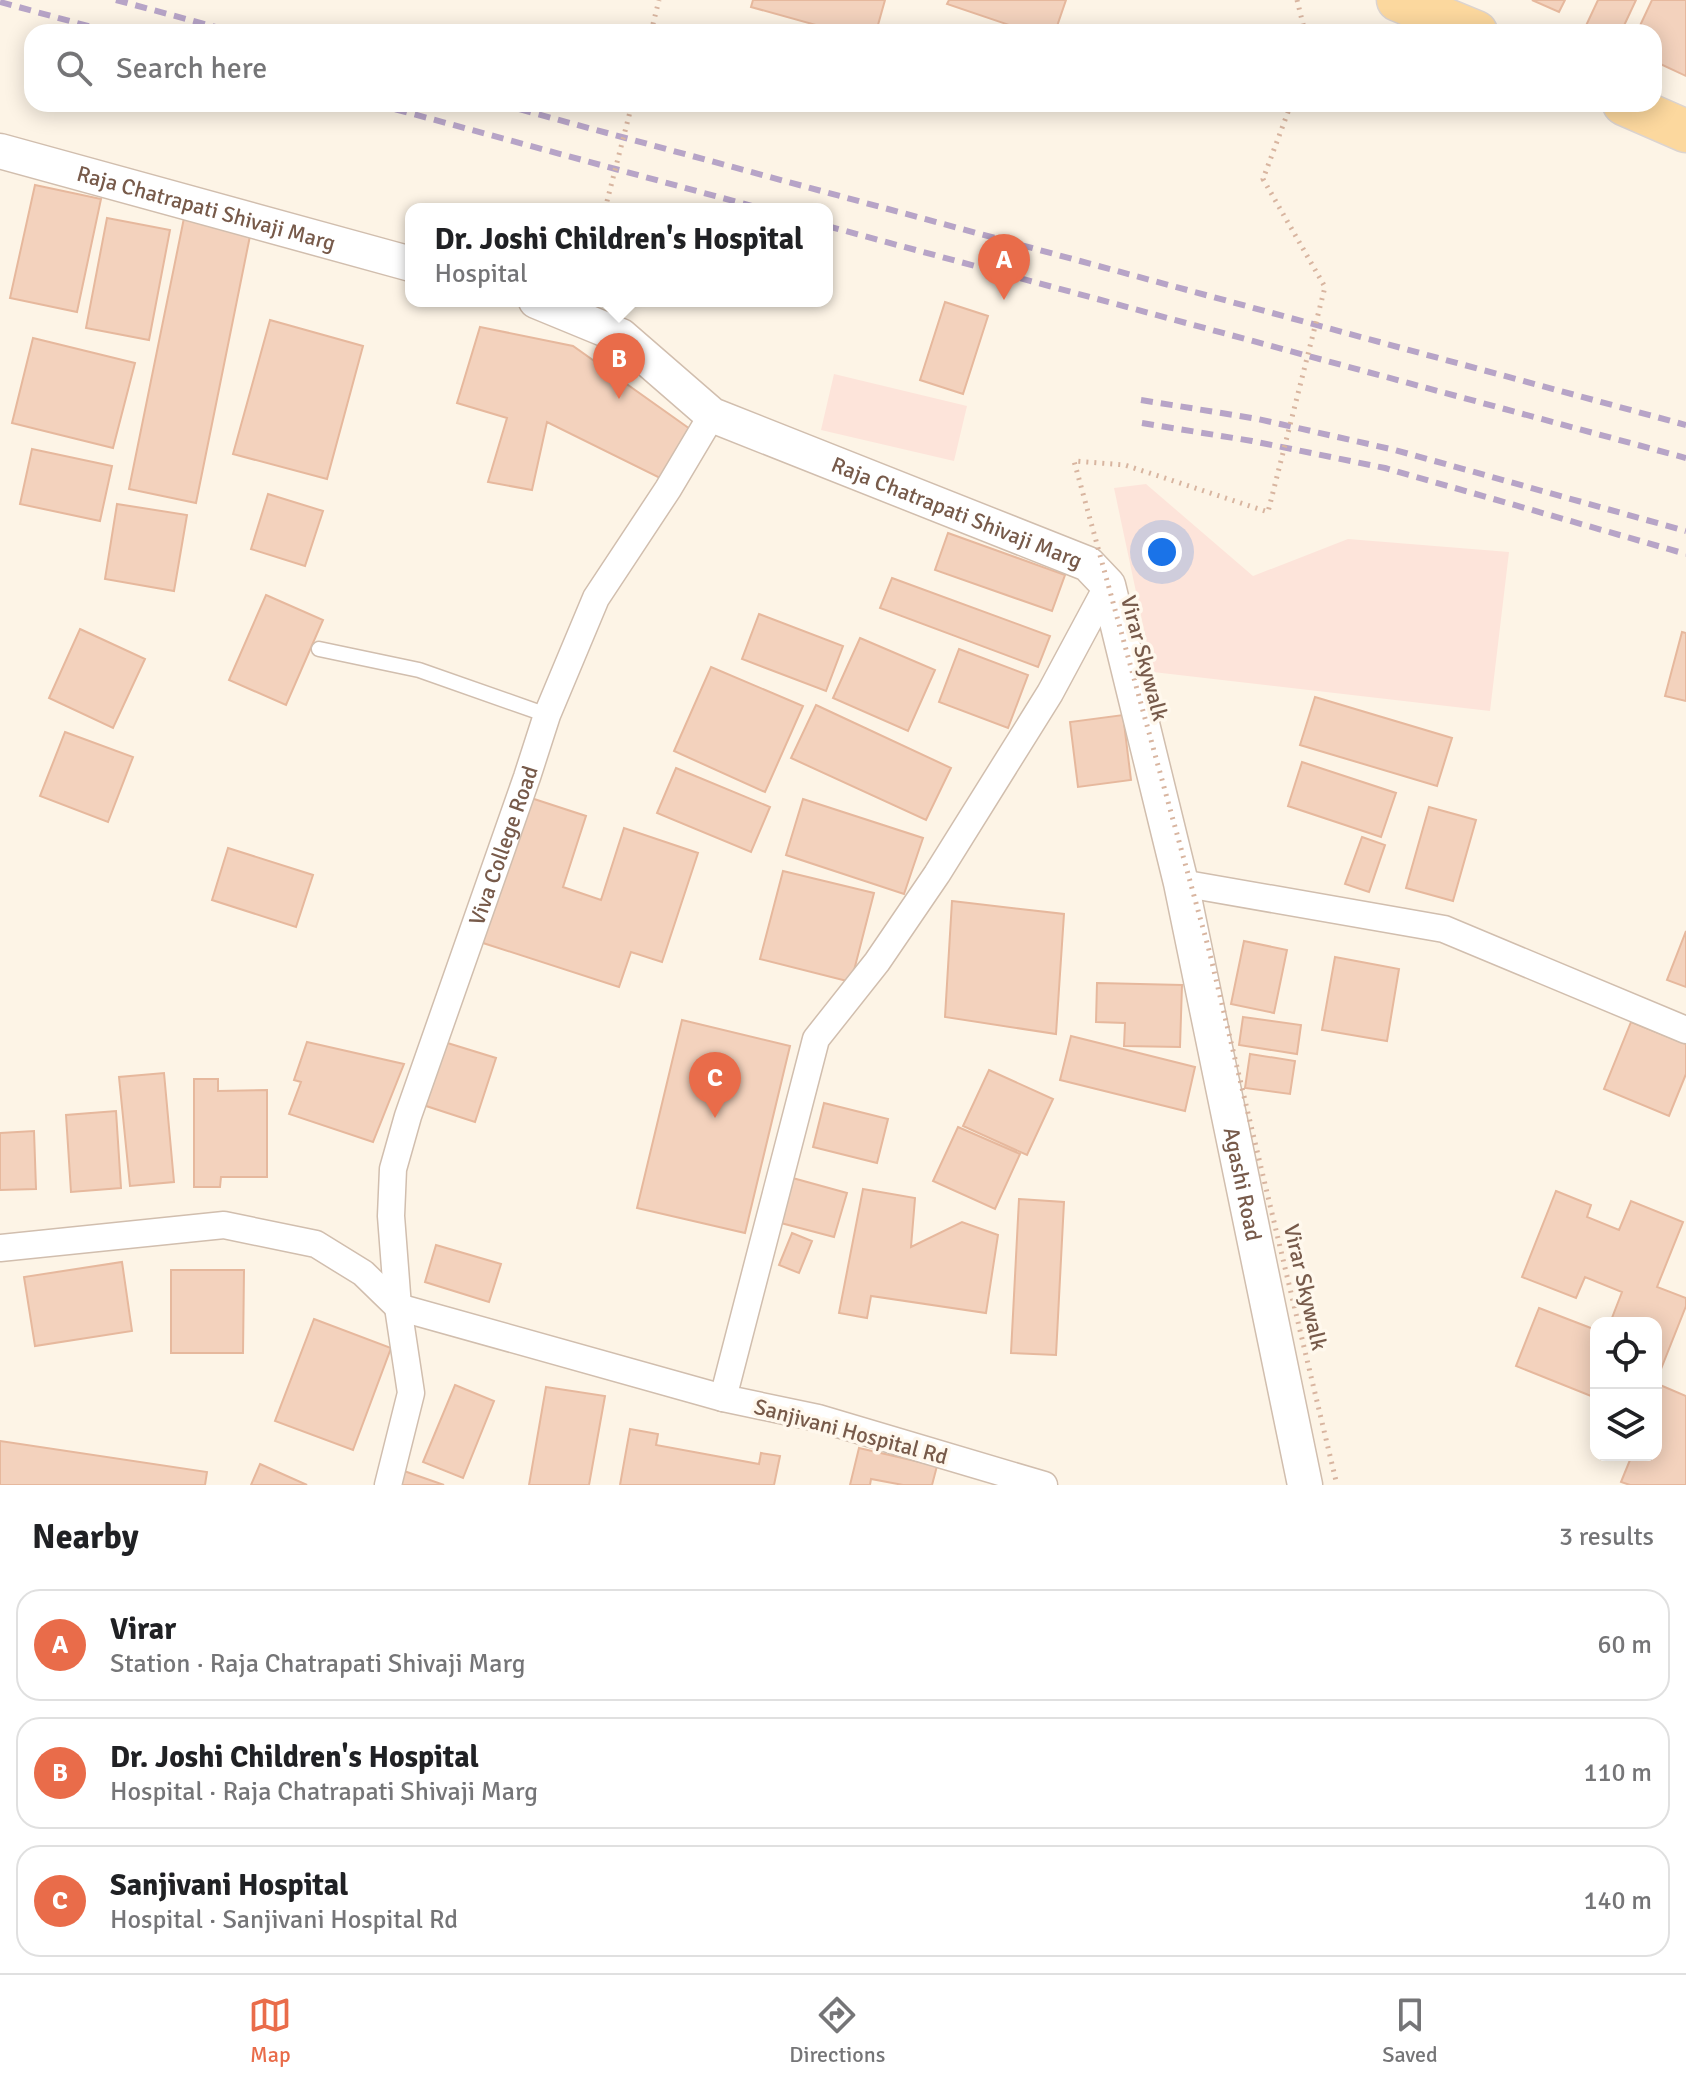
<!DOCTYPE html>
<meta charset="utf-8">
<style>
body{margin:0;font-family:Signika,sans-serif;background:#f6f6f6;color:#202124}
.controls{position:absolute;right:24px;bottom:24px;display:grid;overflow:hidden;border-radius:16px;box-shadow:0 4px 20px #0003}
.controls button{width:72px;height:72px;display:grid;place-items:center;padding:0;border:0;border-bottom:2px solid #e0e0e0;background:#fff;color:#202124;font:40px sans-serif}
.you{position:absolute;left:1162px;top:552px;width:28px;height:28px;margin:-20px;border:6px solid #fff;border-radius:50%;background:#1a73e8;box-shadow:0 0 0 12px #1a73e833}
.badge{display:grid;place-items:center;width:52px;height:52px;border-radius:50%;background:#e96c4a;color:#fff;font-size:26px;font-weight:700}
.pin{position:absolute;translate:-50% -66px;filter:drop-shadow(0 2px 4px #0008)}
.pin::after{content:'';position:absolute;top:42px;width:28px;height:24px;background:inherit;clip-path:polygon(0 0,100% 0,50% 100%)}
.popup{position:absolute;left:405px;top:203px;width:428px;height:104px;box-sizing:border-box;display:grid;place-content:center;border-radius:16px;background:#fff;filter:drop-shadow(0 2px 6px #0005);font-size:26px;white-space:nowrap;color:#757577}
.popup b{font-size:30px;color:#202124}
.popup::after{content:'';position:absolute;left:50%;top:100%;margin-left:-16px;border:16px solid transparent;border-top-color:#fff}
.list{margin:0;padding:0;list-style:none}
h2{display:flex;justify-content:space-between;align-items:center;height:104px;margin:0;padding:0 32px;font-size:34px}
h2 small{font-size:26px;font-weight:400;color:#757577}
.list li{display:grid;grid-template-columns:52px 1fr auto;gap:24px;align-items:center;box-sizing:border-box;height:112px;margin:0 16px 16px;padding:0 16px;border:2px solid #e0e0e0;border-radius:24px}
.list b{display:block;font-size:30px;white-space:nowrap}
.list p{margin:0;font-size:26px;white-space:nowrap;color:#757577}
.list em{font-size:26px;font-style:normal;color:#757577}
.icon{flex:none;width:44px;height:44px;fill:none;stroke:currentColor;stroke-width:2;stroke-linecap:round;stroke-linejoin:round}
.map{position:relative;flex:none;width:1686px;height:1485px;overflow:hidden}
.search{position:absolute;background:#fff;box-shadow:0 4px 20px #0003;left:24px;right:24px;top:24px;height:88px;display:flex;align-items:center;gap:20px;box-sizing:border-box;padding:0 28px;border-radius:24px;color:#757577;font-size:30px}
.sheet{height:488px;background:#fff}
nav{display:flex;justify-content:space-around;align-items:center;box-sizing:border-box;height:112px;border-top:2px solid #e0e0e0;background:#fff;font-size:22px;color:#757577}
nav a{display:grid;justify-items:center;gap:4px}
nav .on{color:#e96c4a}
.map>svg:first-child{display:block}
</style>
<div class="map">
<svg width="1686" height="1485" viewBox="0 0 1686 1485">
<rect width="100%" height="100%" fill="#fdf4e6"/>
<path fill="#fde4da" d="M 834,374 L 967,406 L 954,461 L 821,430 Z
M 1146,484 L 1253,576 L 1348,539 L 1509,552 L 1490,711 L 1153,672 L 1114,488 Z"/>
<path fill="#f3d2bd" stroke="#e6b89d" stroke-width="2" d="M 753,0 L 885,0 L 876,32 L 841,32 L 751,7 Z
M 949,0 L 1066,0 L 1055,32 L 1030,32 L 947,4 Z
M 1532,0 L 1565,0 L 1559,12 Z
M 1598,0 L 1636,0 L 1621,32 L 1583,32 Z
M 1652,0 L 1686,0 L 1686,76 L 1654,61 L 1654,32 L 1637,32 Z
M 35,185 L 101,199 L 77,312 L 10,298 Z
M 107,218 L 170,230 L 149,340 L 86,328 Z
M 184,218 L 251,231 L 196,503 L 129,489 Z
M 945,302 L 988,316 L 963,394 L 920,380 Z
M 270,320 L 363,346 L 327,479 L 233,454 Z
M 480,327 L 573,346 L 690,429 L 662,479 L 547,422 L 532,490 L 488,482 L 507,418 L 457,403 Z
M 33,338 L 135,363 L 113,448 L 12,423 Z
M 32,449 L 112,466 L 100,521 L 20,504 Z
M 268,494 L 323,511 L 305,566 L 251,549 Z
M 117,504 L 187,515 L 174,591 L 105,579 Z
M 948,533 L 1065,575 L 1052,611 L 935,570 Z
M 892,578 L 1050,636 L 1038,667 L 880,608 Z
M 266,595 L 323,620 L 286,705 L 229,680 Z
M 759,614 L 843,646 L 826,691 L 742,659 Z
M 80,629 L 145,659 L 113,728 L 49,698 Z
M 1682,632 L 1686,633 L 1686,701 L 1665,696 Z
M 860,638 L 935,670 L 908,731 L 833,698 Z
M 959,649 L 1028,675 L 1008,728 L 939,702 Z
M 711,667 L 803,706 L 765,792 L 674,751 Z
M 1315,697 L 1452,738 L 1437,786 L 1300,745 Z
M 816,705 L 951,768 L 926,820 L 791,758 Z
M 1123,715 L 1131,780 L 1078,787 L 1070,722 Z
M 65,732 L 133,757 L 108,822 L 40,796 Z
M 1302,762 L 1396,793 L 1381,837 L 1288,806 Z
M 676,768 L 770,807 L 751,852 L 657,813 Z
M 528,797 L 586,816 L 563,887 L 601,900 L 624,828 L 698,853 L 662,962 L 631,952 L 619,987 L 480,942 Z
M 803,799 L 923,838 L 904,894 L 786,855 Z
M 1429,807 L 1476,820 L 1453,901 L 1406,888 Z
M 1362,837 L 1385,845 L 1369,892 L 1345,884 Z
M 228,848 L 313,875 L 296,927 L 212,900 Z
M 783,871 L 874,893 L 851,982 L 760,959 Z
M 952,901 L 1064,914 L 1056,1034 L 945,1017 Z
M 1686,931 L 1686,987 L 1667,980 Z
M 1244,941 L 1287,950 L 1274,1013 L 1231,1004 Z
M 1335,957 L 1399,969 L 1387,1041 L 1322,1030 Z
M 1097,983 L 1182,985 L 1180,1047 L 1124,1046 L 1125,1023 L 1096,1022 Z
M 1243,1017 L 1301,1025 L 1297,1054 L 1239,1045 Z
M 682,1020 L 790,1046 L 745,1233 L 637,1208 Z
M 1631,1022 L 1686,1044 L 1686,1074 L 1669,1116 L 1604,1089 Z
M 1071,1036 L 1195,1067 L 1185,1111 L 1060,1080 Z
M 441,1041 L 496,1058 L 475,1122 L 420,1104 Z
M 307,1042 L 404,1064 L 373,1142 L 289,1114 L 301,1082 L 294,1080 Z
M 1250,1054 L 1295,1061 L 1290,1094 L 1245,1088 Z
M 989,1070 L 1053,1099 L 1027,1155 L 963,1126 Z
M 164,1073 L 174,1182 L 130,1186 L 119,1077 Z
M 194,1079 L 218,1079 L 218,1091 L 267,1090 L 267,1177 L 221,1177 L 220,1187 L 194,1187 Z
M 824,1103 L 888,1119 L 877,1163 L 813,1147 Z
M 116,1111 L 121,1188 L 71,1192 L 66,1115 Z
M 958,1127 L 1020,1154 L 995,1209 L 933,1181 Z
M 34,1131 L 36,1189 L 0,1190 L 0,1133 Z
M 789,1177 L 847,1193 L 834,1237 L 777,1222 Z
M 863,1189 L 915,1198 L 911,1247 L 962,1222 L 998,1235 L 986,1313 L 871,1296 L 867,1318 L 839,1313 Z
M 1556,1191 L 1591,1205 L 1587,1217 L 1619,1230 L 1631,1201 L 1683,1222 L 1657,1287 L 1686,1298 L 1686,1306 L 1661,1369 L 1656,1367 L 1656,1323 L 1610,1323 L 1622,1292 L 1585,1277 L 1576,1298 L 1522,1277 Z
M 1019,1199 L 1064,1202 L 1056,1355 L 1011,1353 Z
M 792,1233 L 812,1241 L 799,1273 L 779,1265 Z
M 436,1245 L 501,1264 L 489,1302 L 425,1282 Z
M 122,1262 L 132,1331 L 35,1346 L 24,1277 Z
M 171,1270 L 244,1270 L 243,1353 L 171,1353 Z
M 1539,1308 L 1596,1330 L 1596,1398 L 1516,1366 Z
M 314,1319 L 391,1348 L 353,1450 L 275,1421 Z
M 455,1385 L 494,1401 L 463,1478 L 423,1462 Z
M 1660,1385 L 1686,1396 L 1686,1485 L 1630,1485 L 1621,1482 L 1632,1455 L 1656,1455 L 1656,1396 Z
M 546,1387 L 605,1396 L 589,1485 L 529,1485 Z
M 630,1429 L 658,1434 L 656,1445 L 759,1464 L 761,1453 L 780,1456 L 774,1485 L 620,1485 Z
M 0,1441 L 207,1472 L 205,1485 L 0,1485 Z
M 859,1448 L 937,1466 L 932,1485 L 903,1485 L 871,1479 L 870,1485 L 850,1485 Z
M 260,1464 L 307,1485 L 251,1485 Z
M 404,1471 L 444,1485 L 399,1485 Z"/>
<g fill="none" stroke-linecap="round" stroke-linejoin="round">
<defs>
<path id="service" d="M 319,649 L 419,670 L 547,715"/>
<g id="minor">
<path d="M 1181,883 L 1444,929 L 1686,1030"/>
<path d="M 0,1248 L 224,1225 L 316,1244 L 363,1273 L 398,1307 L 723,1398"/>
<path id="s1" d="M 388,1485 L 411,1393 L 398,1307 L 391,1216 L 393,1169 L 408,1116 L 527,777 L 547,715 L 596,598 L 668,489 L 712,415"/>
<path d="M 1044,1485 L 818,1418 L 723,1398 L 816,1039 L 877,962 L 937,874 L 1050,693 L 1108,585"/>
</g>
<g id="tertiary">
<path id="s2" d="M 0,151 L 411,264"/>
<path id="s3" d="M 536,301 L 621,336 L 712,415 L 1088,564 L 1108,585 L 1181,883 L 1305,1485"/>
</g>
<path id="primary" d="M 1398,0 L 1476,32
M 1624,104 L 1686,131"/>
</defs>
<use href="#service" stroke="#d1beae" stroke-width="17"/>
<use href="#minor" stroke="#d1beae" stroke-width="29"/>
<use href="#tertiary" stroke="#d1beae" stroke-width="37"/>
<use href="#primary" stroke="#dcd4d0" stroke-width="45"/>
<path stroke="#d8b5a0" stroke-width="5" stroke-dasharray="2 6" stroke-linecap="butt" d="M 1297,0 L 1305,32
M 651,32 L 659,0"/>
<use href="#service" stroke="#fff" stroke-width="14"/>
<use href="#minor" stroke="#fff" stroke-width="26"/>
<use href="#tertiary" stroke="#fff" stroke-width="34"/>
<use href="#primary" stroke="#fcd89e" stroke-width="42"/>
<path stroke="#b7a4c7" stroke-width="6" stroke-dasharray="12 8" stroke-linecap="butt" d="M 116,0 L 234,32
M 0,2 L 110,32
M 376,104 L 763,209
M 500,104 L 1686,425
M 827,226 L 1686,458
M 1141,400 L 1258,419 L 1395,450 L 1686,531
M 1142,423 L 1252,441 L 1385,468 L 1686,554"/>
<path stroke="#d8b5a0" stroke-width="5" stroke-dasharray="2 6" stroke-linecap="butt" d="M 1291,104 L 1263,179 L 1325,287 L 1268,512 L 1125,465 L 1074,461 L 1209,950 L 1337,1485
M 605,209 L 632,104"/>
</g>
<g text-anchor="middle" stroke-width="7" stroke-linejoin="round" paint-order="stroke">
<g font-size="22" fill="#775a4a" stroke="#fff8ed">
<text dy="8" stroke="none"><textPath href="#s2" startOffset="214">Raja Chatrapati Shivaji Marg</textPath></text>
<text dy="8" stroke="none"><textPath href="#s3" startOffset="476">Raja Chatrapati Shivaji Marg</textPath></text>
<text transform="translate(1145 658) rotate(75)" y="8">Virar Skywalk</text>
<text dy="8" stroke="none"><textPath href="#s1" startOffset="662">Viva College Road</textPath></text>
<text dy="8" stroke="none"><textPath href="#s3" startOffset="1260">Agashi Road</textPath></text>
<text transform="translate(1306 1287) rotate(77)" y="8">Virar Skywalk</text>
<text transform="translate(851 1431) rotate(15)" y="8">Sanjivani Hospital Rd</text>
</g>
</g>
</svg>
<div class="controls">
<button><svg class="icon" aria-label="locate" viewBox="0 0 24 24"><circle cx="12" cy="12" r="6"/><path d="M12 2v4M12 18v4M2 12h4M18 12h4"/></svg></button>
<button><svg class="icon" aria-label="layers" viewBox="0 0 24 24"><path d="M12 4l9 5-9 5-9-5zM3 14l9 5 9-5"/></svg></button>
</div>
<div class="you"></div>
<div class="pin badge" style="left:1004px;top:300px">A</div>
<div class="pin badge" style="left:619px;top:399px">B</div>
<div class="popup"><b>Dr. Joshi Children's Hospital</b>Hospital</div>
<div class="pin badge" style="left:715px;top:1118px">C</div>
<div class="search"><svg class="icon" aria-label="search" viewBox="0 0 24 24"><circle cx="10" cy="10" r="6"/><path d="M15 15l6 6"/></svg>Search here</div>
</div>
<section class="sheet">
<h2>Nearby<small>3 results</small></h2>
<ul class="list">
<li><span class="badge">A</span><div><b>Virar</b><p>Station · Raja Chatrapati Shivaji Marg</p></div><em>60 m</em></li>
<li><span class="badge">B</span><div><b>Dr. Joshi Children's Hospital</b><p>Hospital · Raja Chatrapati Shivaji Marg</p></div><em>110 m</em></li>
<li><span class="badge">C</span><div><b>Sanjivani Hospital</b><p>Hospital · Sanjivani Hospital Rd</p></div><em>140 m</em></li>
</ul>
</section>
<nav>
<a class="on"><svg class="icon" aria-label="map" viewBox="0 0 24 24"><path d="M3 6l6-2 6 2 6-2v14l-6 2-6-2-6 2zM9 4v14M15 6v14"/></svg>Map</a>
<a><svg class="icon" aria-label="directions" viewBox="0 0 24 24"><path d="M12 3l9 9-9 9-9-9zM9 14v-3h6M13 9l2 2-2 2"/></svg>Directions</a>
<a><svg class="icon" aria-label="saved" viewBox="0 0 24 24"><path d="M7 4h10v16l-5-4-5 4z"/></svg>Saved</a>
</nav>
